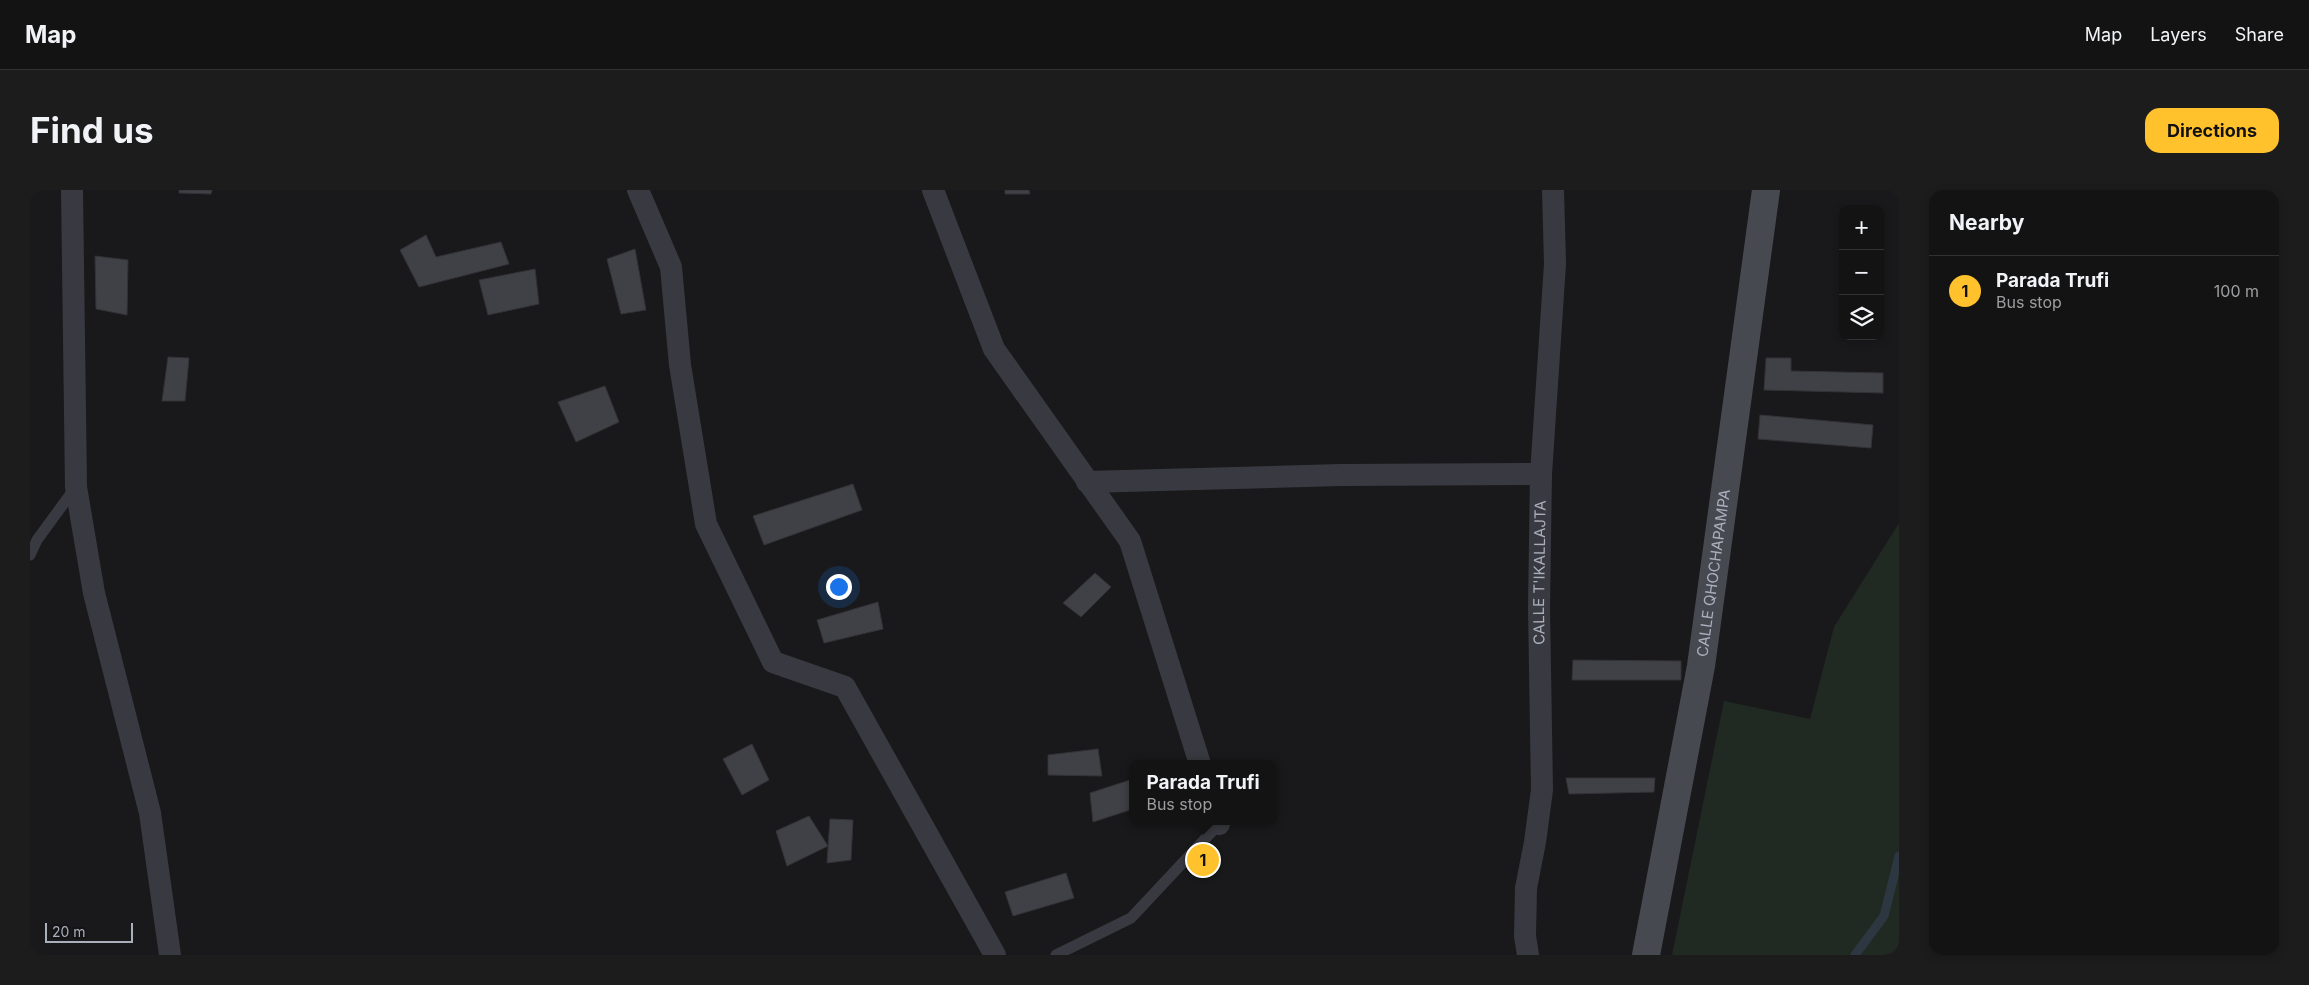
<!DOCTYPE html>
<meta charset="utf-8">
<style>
body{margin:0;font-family:Inter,sans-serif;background:#1c1c1d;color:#f1f3f6}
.controls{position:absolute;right:15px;top:15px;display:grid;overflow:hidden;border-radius:10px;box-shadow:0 2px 8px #0003}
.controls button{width:45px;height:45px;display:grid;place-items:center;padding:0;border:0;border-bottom:1px solid #323234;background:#131314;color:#f1f3f6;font:25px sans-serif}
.scale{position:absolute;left:15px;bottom:12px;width:88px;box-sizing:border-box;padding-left:5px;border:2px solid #aaafbc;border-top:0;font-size:14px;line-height:18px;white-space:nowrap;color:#aaafbc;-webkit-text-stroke:4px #141416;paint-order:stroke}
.you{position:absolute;left:808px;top:396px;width:18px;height:18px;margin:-12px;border:4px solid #fff;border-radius:50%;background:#1a73e8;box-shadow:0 0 0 8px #1a73e833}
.badge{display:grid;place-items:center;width:32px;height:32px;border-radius:50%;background:#ffc22d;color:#111;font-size:16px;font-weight:700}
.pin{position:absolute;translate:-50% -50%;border:2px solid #fff;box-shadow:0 1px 5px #0006}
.popup{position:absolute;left:1099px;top:570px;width:148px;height:65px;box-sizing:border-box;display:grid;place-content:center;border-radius:10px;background:#131314;filter:drop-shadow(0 1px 4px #0005);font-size:16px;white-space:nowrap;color:#9d9ea0}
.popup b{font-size:19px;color:#f1f3f6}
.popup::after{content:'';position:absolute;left:50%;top:100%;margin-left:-10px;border:10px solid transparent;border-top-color:#131314}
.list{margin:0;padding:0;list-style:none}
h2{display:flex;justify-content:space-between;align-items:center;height:65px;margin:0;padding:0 20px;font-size:21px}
h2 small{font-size:16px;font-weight:400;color:#9d9ea0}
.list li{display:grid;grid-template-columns:32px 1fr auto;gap:15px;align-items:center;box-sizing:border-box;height:70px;padding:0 20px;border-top:1px solid #323234}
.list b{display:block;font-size:19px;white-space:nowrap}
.list p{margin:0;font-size:16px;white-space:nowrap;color:#9d9ea0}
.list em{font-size:16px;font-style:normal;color:#9d9ea0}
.icon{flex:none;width:28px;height:28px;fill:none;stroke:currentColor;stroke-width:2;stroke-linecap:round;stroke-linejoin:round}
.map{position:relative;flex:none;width:1869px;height:765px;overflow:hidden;border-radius:15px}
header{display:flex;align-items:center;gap:30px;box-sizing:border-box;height:70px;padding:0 25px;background:#131314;border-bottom:1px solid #323234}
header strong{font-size:24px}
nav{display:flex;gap:28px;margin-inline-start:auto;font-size:18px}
.intro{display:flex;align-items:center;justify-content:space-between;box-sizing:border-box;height:120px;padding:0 30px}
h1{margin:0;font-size:35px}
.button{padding:12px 22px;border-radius:15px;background:#ffc22d;color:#111;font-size:18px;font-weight:700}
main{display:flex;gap:30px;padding:0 30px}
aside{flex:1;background:#131314;border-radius:15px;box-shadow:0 2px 8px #0003}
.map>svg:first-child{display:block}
</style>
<header>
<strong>Map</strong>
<nav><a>Map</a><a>Layers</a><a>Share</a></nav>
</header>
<div class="intro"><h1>Find us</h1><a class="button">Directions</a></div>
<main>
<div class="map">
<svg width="1869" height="765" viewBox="0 0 1869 765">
<rect width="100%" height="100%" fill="#19191b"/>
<path fill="#202a22" d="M 1869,333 L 1869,765 L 1642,765 L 1694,511 L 1780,529 L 1804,437 Z"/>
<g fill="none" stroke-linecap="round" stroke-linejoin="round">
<path stroke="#2d3741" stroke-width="9" d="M 1825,765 L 1854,726 L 1869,666"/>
</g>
<path fill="#404146" stroke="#333237" d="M 149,0 L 182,0 L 181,4 L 149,3 Z
M 975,0 L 999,0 L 1000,4 L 975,4 Z
M 396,45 L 406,67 L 471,52 L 479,74 L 389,97 L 370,60 Z
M 605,59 L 616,120 L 591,124 L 577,69 Z
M 65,66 L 98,70 L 97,125 L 66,119 Z
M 505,79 L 509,114 L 458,125 L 449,90 Z
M 138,167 L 159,168 L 155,211 L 132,211 Z
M 1736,168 L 1761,168 L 1761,181 L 1853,183 L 1853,203 L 1734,200 Z
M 575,196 L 589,232 L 546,252 L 528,212 Z
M 1730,225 L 1843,235 L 1841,258 L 1728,249 Z
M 823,294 L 832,320 L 734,355 L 723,326 Z
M 1065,383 L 1081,397 L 1051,427 L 1033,413 Z
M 848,412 L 853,439 L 794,453 L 787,430 Z
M 1543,470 L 1651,471 L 1651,490 L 1542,490 Z
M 722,554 L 739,590 L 712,605 L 693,569 Z
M 1068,559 L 1072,586 L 1018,585 L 1018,565 Z
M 1536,588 L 1625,588 L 1624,602 L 1539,604 Z
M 1103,589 L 1103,619 L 1063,632 L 1060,603 Z
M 779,626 L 798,656 L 757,676 L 746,641 Z
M 800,629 L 823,630 L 821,670 L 797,673 Z
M 1036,683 L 1044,708 L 983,726 L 975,702 Z"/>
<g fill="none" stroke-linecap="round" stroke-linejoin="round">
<path stroke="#393a41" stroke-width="11" d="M 0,365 L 7,350 L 45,298
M 1026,765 L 1101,728 L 1189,634"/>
<g stroke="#393a41" stroke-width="22">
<path d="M 42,0 L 46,297 L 64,403 L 120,623 L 140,765"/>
<path d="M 608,0 L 641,77 L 650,175 L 676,334 L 743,472 L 815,497 L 965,765"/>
<path d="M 903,0 L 964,159 L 1100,351 L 1170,574"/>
<path d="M 1057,292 L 1311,285 L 1511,284"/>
<path d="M 1188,631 L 1189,634"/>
<path id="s1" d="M 1498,765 L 1495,746 L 1496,698 L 1505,652 L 1512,600 L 1509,418 L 1511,284 L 1525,74 L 1523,0"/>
</g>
<path stroke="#474951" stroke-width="28" id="s2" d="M 1616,765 L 1671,476 L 1736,0"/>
</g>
<g text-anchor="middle" stroke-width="4" stroke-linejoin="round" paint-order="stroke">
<g font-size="15" fill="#aaafbc" stroke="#141416">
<text dy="5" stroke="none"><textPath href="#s1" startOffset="384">CALLE T'IKALLAJTA</textPath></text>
<text dy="5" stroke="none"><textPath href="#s2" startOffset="388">CALLE QHOCHAPAMPA</textPath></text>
</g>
</g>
</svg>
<div class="controls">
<button>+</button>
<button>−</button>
<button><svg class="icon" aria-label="layers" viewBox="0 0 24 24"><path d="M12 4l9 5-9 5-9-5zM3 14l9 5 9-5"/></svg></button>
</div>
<div class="scale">20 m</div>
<div class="you"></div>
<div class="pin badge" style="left:1173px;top:670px">1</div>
<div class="popup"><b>Parada Trufi</b>Bus stop</div>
</div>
<aside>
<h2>Nearby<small></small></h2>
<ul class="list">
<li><span class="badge">1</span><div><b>Parada Trufi</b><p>Bus stop</p></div><em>100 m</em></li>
</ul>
</aside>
</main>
